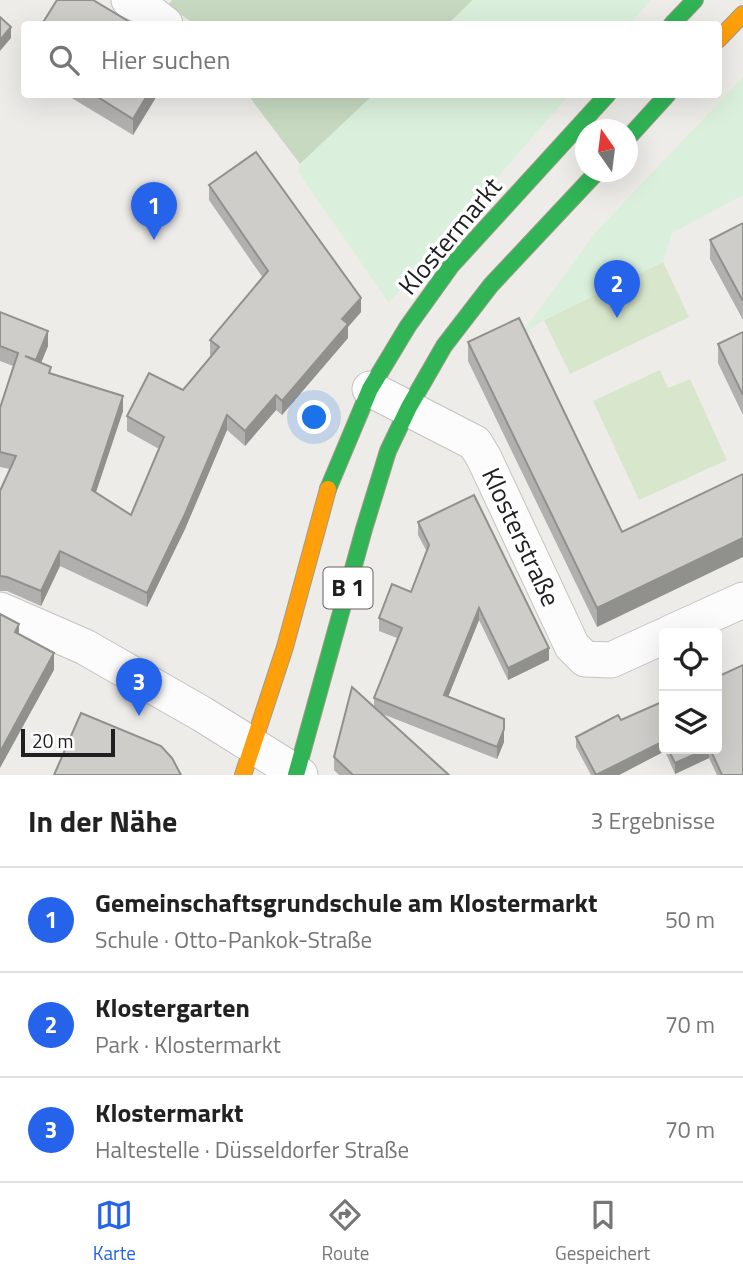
<!DOCTYPE html>
<html lang="de">
<meta charset="utf-8">
<style>
body{margin:0;font-family:"Titillium Web",sans-serif;background:#f2f2f2;color:#222}
.controls{position:absolute;right:21px;bottom:21px;display:grid;overflow:hidden;border-radius:7px;box-shadow:0 7px 28px #0002}
.controls button{width:63px;height:63px;display:grid;place-items:center;padding:0;border:0;border-bottom:2px solid #e0e0e0;background:#fff;color:#222;font:35px sans-serif}
.compass{position:absolute;left:575px;top:119px;width:63px;height:63px;border-radius:50%;background:#fff;box-shadow:0 7px 28px #0002;rotate:346deg}
.scale{position:absolute;left:21px;bottom:18px;width:94px;box-sizing:border-box;padding-left:7px;border:4px solid #202020;border-top:0;font-size:19px;line-height:24px;white-space:nowrap;color:#202020;-webkit-text-stroke:5px #fff;paint-order:stroke}
.you{position:absolute;left:315px;top:418px;width:24px;height:24px;margin:-18px;border:5px solid #fff;border-radius:50%;background:#1a73e8;box-shadow:0 0 0 10px #1a73e833}
.badge{display:grid;place-items:center;width:46px;height:46px;border-radius:50%;background:#2563eb;color:#fff;font-size:23px;font-weight:700}
.pin{position:absolute;translate:-50% -58px;filter:drop-shadow(0 2px 4px #0008)}
.pin::after{content:'';position:absolute;top:37px;width:24px;height:21px;background:inherit;clip-path:polygon(0 0,100% 0,50% 100%)}
.list{margin:0;padding:0;list-style:none}
h2{display:flex;justify-content:space-between;align-items:center;height:91px;margin:0;padding:0 28px;font-size:30px}
h2 small{font-size:23px;font-weight:400;color:#767676}
.list li{display:grid;grid-template-columns:46px 1fr auto;gap:21px;align-items:center;box-sizing:border-box;height:105px;padding:0 28px;border-top:2px solid #e0e0e0}
.list b{display:block;font-size:26px;white-space:nowrap}
.list p{margin:0;font-size:23px;white-space:nowrap;color:#767676}
.list em{font-size:23px;font-style:normal;color:#767676}
.icon{flex:none;width:38px;height:38px;fill:none;stroke:currentColor;stroke-width:2;stroke-linecap:round;stroke-linejoin:round}
.map{position:relative;flex:none;width:743px;height:775px;overflow:hidden}
.search{position:absolute;background:#fff;box-shadow:0 7px 28px #0002;left:21px;right:21px;top:21px;height:77px;display:flex;align-items:center;gap:18px;box-sizing:border-box;padding:0 24px;border-radius:7px;color:#767676;font-size:26px}
.sheet{height:406px;background:#fff}
nav{display:flex;justify-content:space-around;align-items:center;box-sizing:border-box;height:98px;border-top:2px solid #e0e0e0;background:#fff;font-size:19px;color:#767676}
nav a{display:grid;justify-items:center;gap:4px}
nav .on{color:#2563eb}
.map>svg:first-child{display:block}
</style>
<div class="map">
<svg width="743" height="775" viewBox="0 0 743 775">
<rect width="100%" height="100%" fill="#edece9"/>
<path fill="#d8e7cc" d="M 663,262 L 689,317 L 570,374 L 544,320 Z
M 660,370 L 668,388 L 690,379 L 727,460 L 639,500 L 593,401 Z"/>
<path fill="#c7d9c1" d="M 172,0 L 473,0 L 448,24 L 194,24 L 168,5 Z
M 248,95 L 374,95 L 300,164 Z"/>
<path fill="#daf0dc" d="M 473,0 L 651,0 L 630,24 L 448,24 Z
M 743,77 L 743,195 L 672,233 L 663,262 L 544,320 L 519,337 L 595,233 Z
M 374,94 L 569,95 L 389,303 L 298,172 L 300,164 Z"/>
<g fill="none" stroke-linecap="round" stroke-linejoin="round">
<defs>
<path id="street" d="M 129,0 L 142,6 L 165,24
M 370,389 L 475,443 L 484,458 L 572,646 L 585,659 L 611,660 L 664,636
M 0,610 L 85,647 L 202,714 L 300,775
M 670,633 L 743,600"/>
<path id="fast" d="M 672,24 L 695,0
M 628,138 L 668,94
M 328,489 L 370,389 L 408,326 L 451,266 L 608,94
M 296,775 L 364,529 L 388,451 L 409,407 L 444,346 L 491,285 L 597,172"/>
<path id="slow" d="M 718,40 L 743,14
M 243,775 L 285,647 L 328,489"/>
</defs>
<use href="#street" stroke="#c3c3c1" stroke-width="37"/>
<use href="#fast" stroke="#a19b88" stroke-width="18"/>
<use href="#slow" stroke="#a19b88" stroke-width="18"/>
<use href="#street" stroke="#fcfcfc" stroke-width="35"/>
<use href="#fast" stroke="#30b455" stroke-width="16"/>
<use href="#slow" stroke="#ff9f0a" stroke-width="16"/>
</g>
<path fill="#b1b0ae" d="M 65,94 L 158,94 L 133,135 Z
M 209,185 L 361,312 L 348,327 L 348,338 L 282,415 L 276,410 L 245,446 L 227,430 L 185,529 L 147,607 L 60,566 L 41,606 L 7,591 L 0,591 L 0,491 L 10,469 L 0,467 L 0,408 L 13,366 L 0,361 L 0,312 L 48,346 L 41,363 L 51,373 L 123,411 L 96,492 L 131,515 L 159,449 L 127,431 L 127,416 L 183,390 L 212,356 L 210,355 L 210,340 L 263,278 L 209,200 Z
M 743,223 L 743,320 L 710,259 L 710,240 Z
M 743,332 L 743,415 L 718,363 L 718,344 Z
M 468,342 L 622,532 L 597,627 L 468,361 Z
M 418,522 L 549,660 L 508,680 L 479,620 L 448,697 L 504,742 L 497,759 L 380,713 L 449,775 L 339,775 L 334,770 L 334,757 L 374,707 L 374,698 L 397,638 L 379,631 L 379,618 L 411,592 L 427,552 L 418,535 Z
M 621,720 L 664,749 L 717,749 L 743,775 L 717,775 L 709,758 L 675,774 L 665,751 L 619,775 L 591,775 L 576,747 L 576,737 Z"/>
<path fill="#90908d" d="M 11,27 L 11,38 L 0,51 L 0,40 Z
M 148,94 L 158,94 L 133,135 L 133,119 Z
M 361,298 L 361,312 L 348,327 L 348,338 L 282,415 L 282,401 L 342,319 Z
M 48,331 L 48,346 L 36,375 L 36,360 Z
M 276,395 L 276,410 L 245,446 L 245,431 Z
M 123,396 L 123,411 L 92,504 L 92,490 Z
M 227,415 L 227,430 L 185,529 L 147,607 L 147,593 Z
M 743,538 L 743,557 L 597,627 L 597,608 Z
M 60,551 L 60,566 L 41,606 L 41,591 Z
M 479,608 L 479,620 L 444,707 L 444,695 Z
M 19,624 L 19,640 L 15,632 Z
M 549,648 L 549,660 L 508,680 L 508,668 Z
M 54,653 L 54,670 L 0,768 L 0,752 Z
M 504,729 L 504,742 L 497,759 L 497,747 Z
M 664,741 L 665,751 L 619,775 L 598,775 Z
M 707,749 L 709,749 L 709,758 L 675,774 L 675,763 Z"/>
<path fill="#cecdca" stroke="#90908d" stroke-width="2" d="M 57,0 L 93,0 L 133,24 L 42,24 Z
M 0,17 L 11,27 L 0,40 Z
M 93,94 L 148,94 L 133,119 Z
M 256,152 L 361,298 L 342,319 L 348,324 L 282,401 L 276,395 L 245,431 L 227,415 L 185,514 L 147,593 L 60,551 L 41,591 L 7,577 L 0,576 L 0,491 L 16,456 L 0,452 L 0,408 L 18,353 L 0,346 L 0,312 L 48,331 L 36,360 L 25,356 L 51,367 L 49,373 L 123,396 L 92,490 L 131,515 L 164,437 L 127,416 L 149,373 L 183,390 L 219,347 L 210,340 L 268,271 L 209,185 Z
M 743,223 L 743,301 L 710,240 Z
M 519,318 L 622,532 L 743,474 L 743,538 L 597,608 L 468,342 Z
M 743,332 L 743,395 L 718,344 Z
M 474,495 L 549,648 L 508,668 L 479,608 L 444,695 L 504,719 L 504,729 L 497,747 L 374,698 L 402,628 L 379,618 L 392,584 L 411,592 L 429,545 L 418,522 Z
M 0,614 L 19,624 L 15,632 L 54,653 L 0,752 Z
M 743,665 L 743,775 L 722,775 L 710,749 L 717,749 L 717,677 Z
M 352,687 L 449,775 L 353,775 L 334,757 Z
M 664,701 L 664,741 L 596,775 L 576,737 L 618,715 L 621,720 Z
M 81,713 L 161,746 L 172,758 L 181,775 L 54,775 Z
M 668,749 L 707,749 L 675,763 Z"/>
<g text-anchor="middle" stroke-width="7" stroke-linejoin="round" paint-order="stroke">
<rect fill="#fff" stroke="#636363" stroke-width="2" x="323.5" y="567.5" width="49" height="41" rx="5"/>
<g font-size="24" font-weight="bold" fill="#202020">
<text x="348" y="596">B 1</text>
</g>
<g font-size="26" fill="#202020" stroke="#fff">
<text transform="translate(450 236) rotate(-50)" y="9">Klostermarkt</text>
<text transform="translate(521 537) rotate(65)" y="9">Klosterstraße</text>
</g>
</g>
</svg>
<div class="controls">
<button><svg class="icon" aria-label="locate" viewBox="0 0 24 24"><circle cx="12" cy="12" r="6"/><path d="M12 2v4M12 18v4M2 12h4M18 12h4"/></svg></button>
<button><svg class="icon" aria-label="layers" viewBox="0 0 24 24"><path d="M12 4l9 5-9 5-9-5zM3 14l9 5 9-5"/></svg></button>
</div>
<svg class="compass" viewBox="-18 -18 36 36"><path d="M0-13l5 13h-10z" fill="#e53935"/><path d="M0 13l5-13h-10z" fill="#767676"/></svg>
<div class="scale">20 m</div>
<div class="you"></div>
<div class="pin badge" style="left:154px;top:240px">1</div>
<div class="pin badge" style="left:617px;top:318px">2</div>
<div class="pin badge" style="left:139px;top:716px">3</div>
<div class="search"><svg class="icon" aria-label="search" viewBox="0 0 24 24"><circle cx="10" cy="10" r="6"/><path d="M15 15l6 6"/></svg>Hier suchen</div>
</div>
<section class="sheet">
<h2>In der Nähe<small>3 Ergebnisse</small></h2>
<ul class="list">
<li><span class="badge">1</span><div><b>Gemeinschaftsgrundschule am Klostermarkt</b><p>Schule · Otto-Pankok-Straße</p></div><em>50 m</em></li>
<li><span class="badge">2</span><div><b>Klostergarten</b><p>Park · Klostermarkt</p></div><em>70 m</em></li>
<li><span class="badge">3</span><div><b>Klostermarkt</b><p>Haltestelle · Düsseldorfer Straße</p></div><em>70 m</em></li>
</ul>
</section>
<nav>
<a class="on"><svg class="icon" aria-label="map" viewBox="0 0 24 24"><path d="M3 6l6-2 6 2 6-2v14l-6 2-6-2-6 2zM9 4v14M15 6v14"/></svg>Karte</a>
<a><svg class="icon" aria-label="directions" viewBox="0 0 24 24"><path d="M12 3l9 9-9 9-9-9zM9 14v-3h6M13 9l2 2-2 2"/></svg>Route</a>
<a><svg class="icon" aria-label="saved" viewBox="0 0 24 24"><path d="M7 4h10v16l-5-4-5 4z"/></svg>Gespeichert</a>
</nav>
